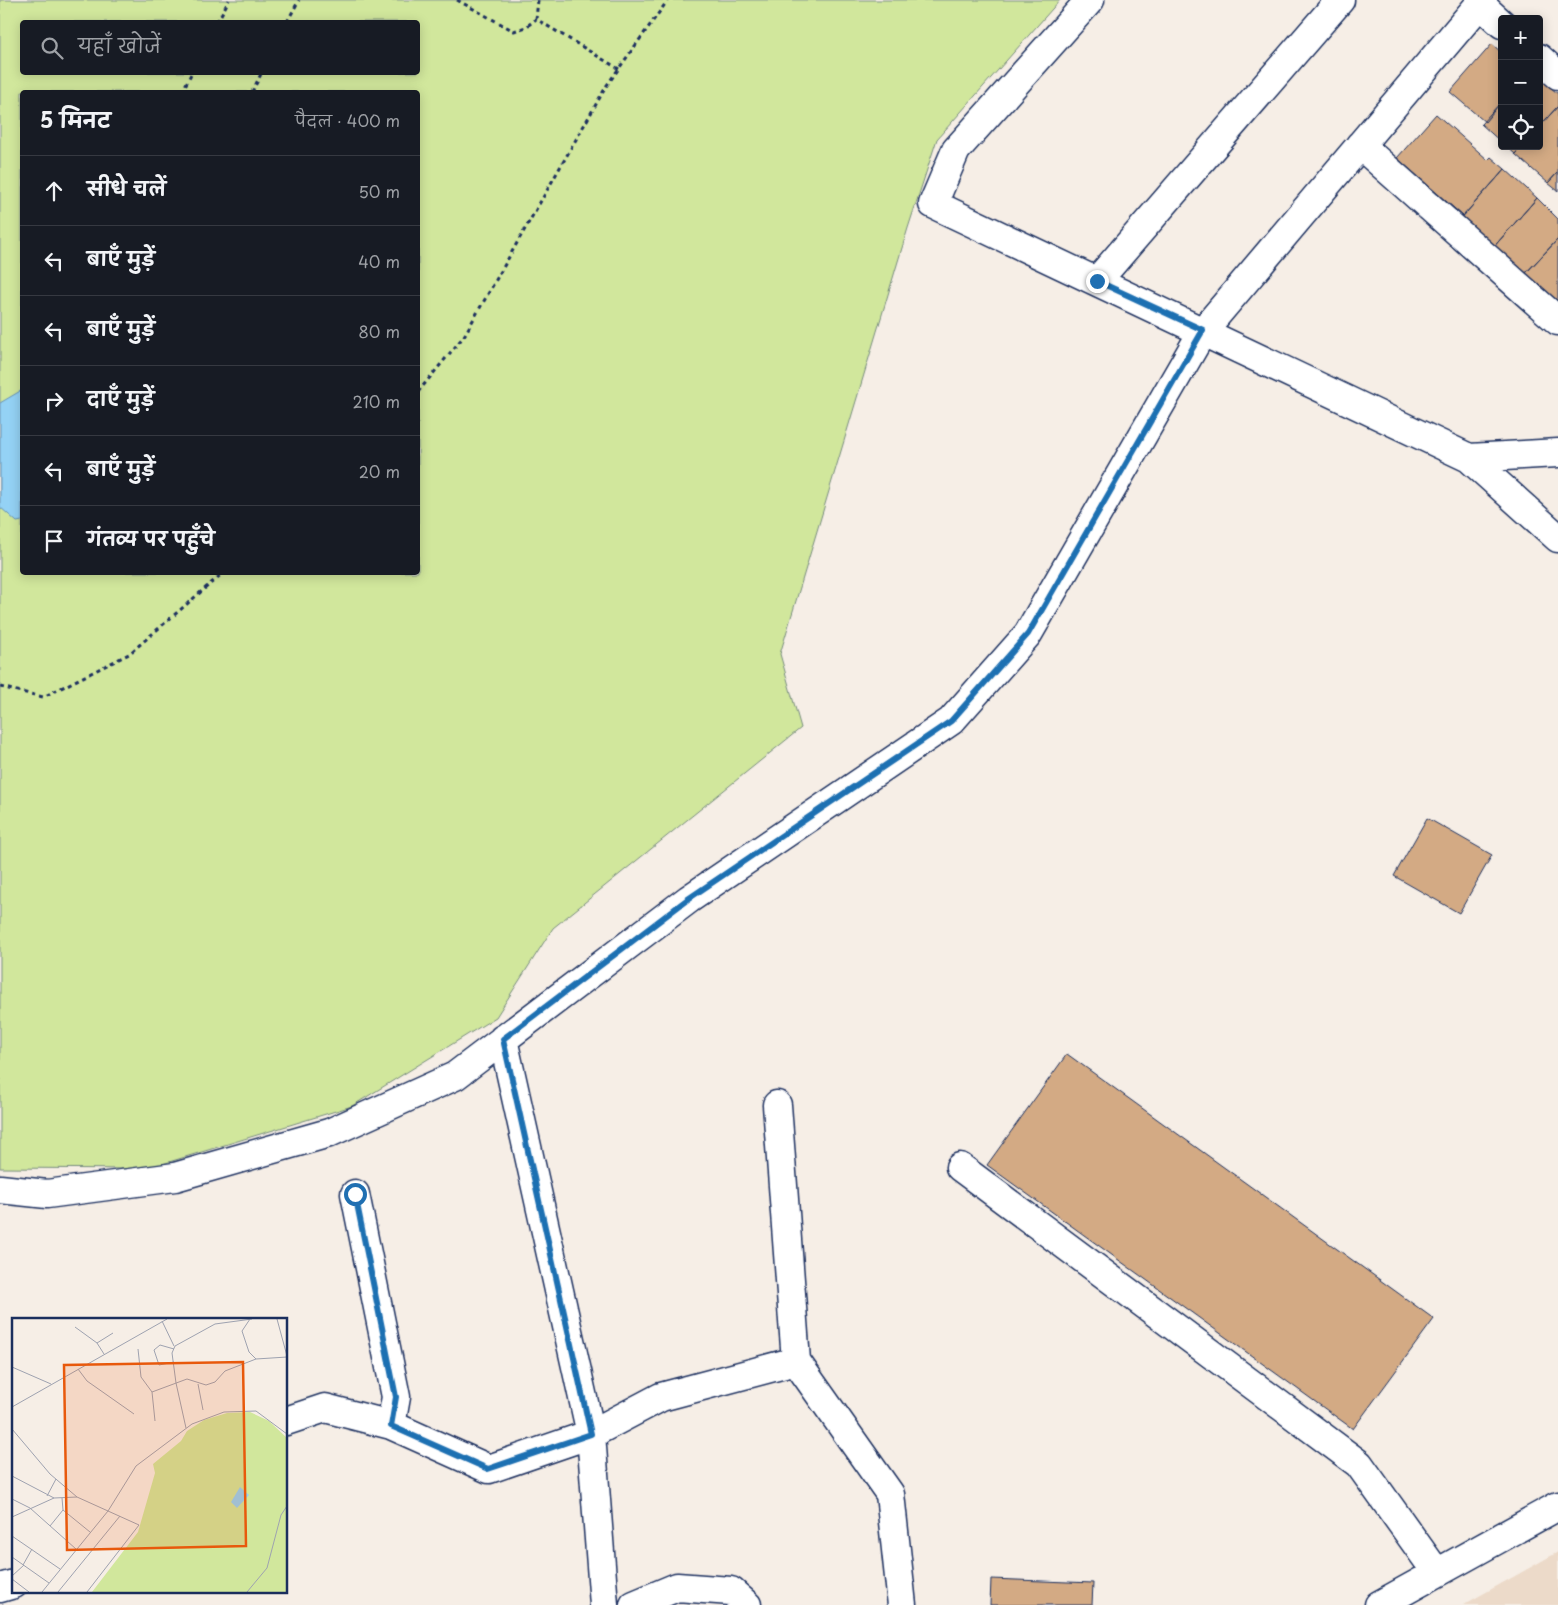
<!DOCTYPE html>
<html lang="hi">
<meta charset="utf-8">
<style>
body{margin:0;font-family:"Playpen Sans","Playpen Sans Deva",sans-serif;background:#242831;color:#f1f3f6}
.controls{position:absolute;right:15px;top:15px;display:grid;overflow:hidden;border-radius:5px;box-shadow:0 2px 12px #0003}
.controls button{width:45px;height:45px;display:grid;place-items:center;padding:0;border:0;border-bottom:1px solid #363941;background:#171b24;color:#f1f3f6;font:25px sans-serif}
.stop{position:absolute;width:15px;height:15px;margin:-11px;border:4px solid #1f6fb2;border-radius:50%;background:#fff}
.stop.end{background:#1f6fb2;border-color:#fff;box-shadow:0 1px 5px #0008}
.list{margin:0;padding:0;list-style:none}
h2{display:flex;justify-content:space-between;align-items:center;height:65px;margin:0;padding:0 20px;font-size:21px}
h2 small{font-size:16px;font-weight:400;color:#9ea1a6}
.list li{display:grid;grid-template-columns:32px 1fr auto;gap:15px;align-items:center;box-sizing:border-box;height:70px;padding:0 20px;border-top:1px solid #363941}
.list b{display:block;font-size:19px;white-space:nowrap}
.list em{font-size:16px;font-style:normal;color:#9ea1a6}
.icon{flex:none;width:28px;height:28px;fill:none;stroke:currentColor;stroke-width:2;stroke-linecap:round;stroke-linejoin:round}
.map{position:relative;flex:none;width:1558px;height:1605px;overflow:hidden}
.search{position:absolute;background:#171b24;box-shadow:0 2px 12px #0003;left:20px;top:20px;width:400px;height:55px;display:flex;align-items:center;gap:12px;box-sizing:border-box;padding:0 18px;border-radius:5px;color:#9ea1a6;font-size:19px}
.panel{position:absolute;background:#171b24;box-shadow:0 2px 12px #0003;left:20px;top:90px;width:400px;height:485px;border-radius:5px}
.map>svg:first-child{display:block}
</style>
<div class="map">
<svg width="1558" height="1605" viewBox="0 0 1558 1605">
<rect width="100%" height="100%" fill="#f6eee6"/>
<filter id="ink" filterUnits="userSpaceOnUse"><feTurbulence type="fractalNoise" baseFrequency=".02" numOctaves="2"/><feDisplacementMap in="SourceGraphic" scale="10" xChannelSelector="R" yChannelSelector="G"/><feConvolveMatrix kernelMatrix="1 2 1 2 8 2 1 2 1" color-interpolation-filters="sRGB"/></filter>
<g filter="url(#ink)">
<path fill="#ecdac9" d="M 1558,1552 L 1558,1605 L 1463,1605 Z"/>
<path fill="#d1e79c" stroke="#768b7d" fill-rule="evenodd" d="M 0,0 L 1060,0 L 937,139 L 908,228 L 780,654 L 801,728 L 553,928 L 496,1017 L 352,1106 L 146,1169 L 0,1168 ZM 22,22 L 418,22 L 418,72 L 22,72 ZM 22,92 L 418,92 L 418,572 L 22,572 Z"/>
<path fill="#94d2f5" stroke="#6491b9" d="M 22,390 L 22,521 L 17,522 L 0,507 L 0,403 Z"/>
<path fill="#d3aa84" stroke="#1b2f5e" d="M 1492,44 L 1502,53 L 1502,101 L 1485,122 L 1450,92 Z
M 1539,77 L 1558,94 L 1558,106 L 1539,127 Z
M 1502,101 L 1502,143 L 1481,124 Z
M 1558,106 L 1558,172 L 1548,183 L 1515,154 L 1522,146 L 1539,146 L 1539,127 Z
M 1436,114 L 1488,160 L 1491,157 L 1505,169 L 1463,216 L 1397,158 Z
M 1506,146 L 1522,146 L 1515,154 Z
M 1505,169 L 1537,198 L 1491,250 L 1459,221 Z
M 1558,172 L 1558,191 L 1548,183 Z
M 1537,198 L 1558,219 L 1558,239 L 1523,276 L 1491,250 Z
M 1558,239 L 1558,304 L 1523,276 Z
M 1427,818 L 1492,855 L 1459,913 L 1394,876 Z
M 1067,1054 L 1434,1319 L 1353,1429 L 987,1165 Z
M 991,1579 L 1093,1583 L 1092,1605 L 990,1605 Z"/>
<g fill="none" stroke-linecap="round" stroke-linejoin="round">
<defs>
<path id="minor" d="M 1090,0 L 956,150 L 933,204 L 1469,458 L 1558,538
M 1480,4 L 1502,24
M 1539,58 L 1558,75
M 1360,145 L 1558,321
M 1097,281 L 1340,0
M 1469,458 L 1558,453
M 503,1039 L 591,1434 L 604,1605
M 960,1167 L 1359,1464 L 1437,1573
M 0,1189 L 47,1194 L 175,1177 L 329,1133 L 455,1076 L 689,899 L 951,721 L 1028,634 L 1203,331 L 1483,0
M 355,1194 L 396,1397 L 391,1425
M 796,1361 L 890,1494 L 902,1605
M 286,1421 L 325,1408 L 391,1425 L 489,1469 L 591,1434 L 661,1397 L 796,1361 L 777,1105
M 0,1588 L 14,1584
M 634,1605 L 677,1587 L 731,1591 L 747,1605
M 1379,1605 L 1558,1506"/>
</defs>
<use href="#minor" stroke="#1b2f5e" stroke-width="31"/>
<path stroke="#1b2f5e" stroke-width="3" stroke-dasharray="4 4" stroke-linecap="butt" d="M 457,0 L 514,31 L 526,27 L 536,19
M 538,0 L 536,19 L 619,69
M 217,22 L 229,0
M 287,22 L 299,0
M 182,92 L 192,72
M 252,92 L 262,72
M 418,392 L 464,336 L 607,85 L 668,0
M 0,687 L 43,697 L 129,654 L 224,572"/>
<use href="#minor" stroke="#fff" stroke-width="28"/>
</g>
</g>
<g fill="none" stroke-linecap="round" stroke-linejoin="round" filter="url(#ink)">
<path stroke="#1f6fb2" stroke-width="6" d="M 355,1194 L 396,1397 L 391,1426 L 488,1469 L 591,1434 L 503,1039 L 688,899 L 951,721 L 1028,634 L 1203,330 L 1097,281"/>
</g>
<g transform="translate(12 1318)">
<rect width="275" height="275" fill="#f6eee6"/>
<path d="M 238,94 L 257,103 L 275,120 L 275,274 L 80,274 L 126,214 L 143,155 L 141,146 L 169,123 L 175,113 L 192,102 L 215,95 Z" fill="#d1e79c"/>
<path d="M 228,169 L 237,177 L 225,190 L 219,184 Z" fill="#94d2f5"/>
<path fill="none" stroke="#9ea2b0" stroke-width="1" d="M 238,1 L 230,13 L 237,34 L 244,41M 265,1 L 275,38M 150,3 L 162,28M 63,9 L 85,25 L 92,36M 85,25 L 101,15M 126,31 L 129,59 L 140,74M 162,44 L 147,47 L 142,32 L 148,27 L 162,31M 0,49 L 39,66M 66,51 L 75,63 L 122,96M 186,66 L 191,92M 0,89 L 155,1M 143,103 L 140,74 L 175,61 L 194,67 L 203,64 L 213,53 L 244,41 L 275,39M 174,110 L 164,65 L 160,35 L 163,28 L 203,6 L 240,1M 0,111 L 38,156 L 65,179 L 127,207 L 75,274M 0,158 L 42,180M 35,178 L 44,161M 0,181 L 18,190 L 64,231M 51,192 L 78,214M 0,199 L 42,180 L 65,179M 38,208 L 51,192 L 50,180M 0,218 L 48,251M 0,239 L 37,265M 11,247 L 20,231M 0,258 L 12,247M 0,261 L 17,274M 30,274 L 96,193 L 124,148 L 180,106 L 212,94 L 244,93 L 275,116M 46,274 L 108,198M 235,274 L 255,250 L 269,197 L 275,188"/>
<path fill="#e8590c" fill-opacity="0.15" stroke="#e8590c" stroke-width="2.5" d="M 231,44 L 234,228 L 55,232 L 52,47 Z"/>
<rect width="275" height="275" fill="none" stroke="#1b2f5e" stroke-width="2.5"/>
</g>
</svg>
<div class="controls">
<button>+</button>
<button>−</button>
<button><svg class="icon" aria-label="locate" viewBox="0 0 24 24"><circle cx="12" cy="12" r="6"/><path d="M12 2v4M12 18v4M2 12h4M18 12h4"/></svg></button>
</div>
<div class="stop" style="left:355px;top:1194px"></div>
<div class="stop end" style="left:1097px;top:281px"></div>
<div class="search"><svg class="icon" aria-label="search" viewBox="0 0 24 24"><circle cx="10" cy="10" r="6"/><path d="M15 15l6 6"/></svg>यहाँ खोजें</div>
<section class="panel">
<h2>5 मिनट<small>पैदल · 400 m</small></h2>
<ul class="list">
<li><svg class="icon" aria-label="ahead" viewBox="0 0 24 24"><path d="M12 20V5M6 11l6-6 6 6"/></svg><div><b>सीधे चलें</b></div><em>50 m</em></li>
<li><svg class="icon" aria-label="left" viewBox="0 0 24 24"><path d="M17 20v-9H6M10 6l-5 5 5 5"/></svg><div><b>बाएँ मुड़ें</b></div><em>40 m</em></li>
<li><svg class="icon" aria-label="left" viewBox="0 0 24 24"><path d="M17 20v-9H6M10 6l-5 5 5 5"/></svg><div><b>बाएँ मुड़ें</b></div><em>80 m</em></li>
<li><svg class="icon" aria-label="right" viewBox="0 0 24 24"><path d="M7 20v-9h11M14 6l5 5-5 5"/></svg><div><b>दाएँ मुड़ें</b></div><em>210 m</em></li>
<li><svg class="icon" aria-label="left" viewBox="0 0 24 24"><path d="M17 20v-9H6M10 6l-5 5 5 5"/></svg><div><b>बाएँ मुड़ें</b></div><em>20 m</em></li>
<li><svg class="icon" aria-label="arrive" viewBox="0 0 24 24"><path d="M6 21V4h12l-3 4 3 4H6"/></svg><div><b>गंतव्य पर पहुँचे</b></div></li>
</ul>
</section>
</div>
